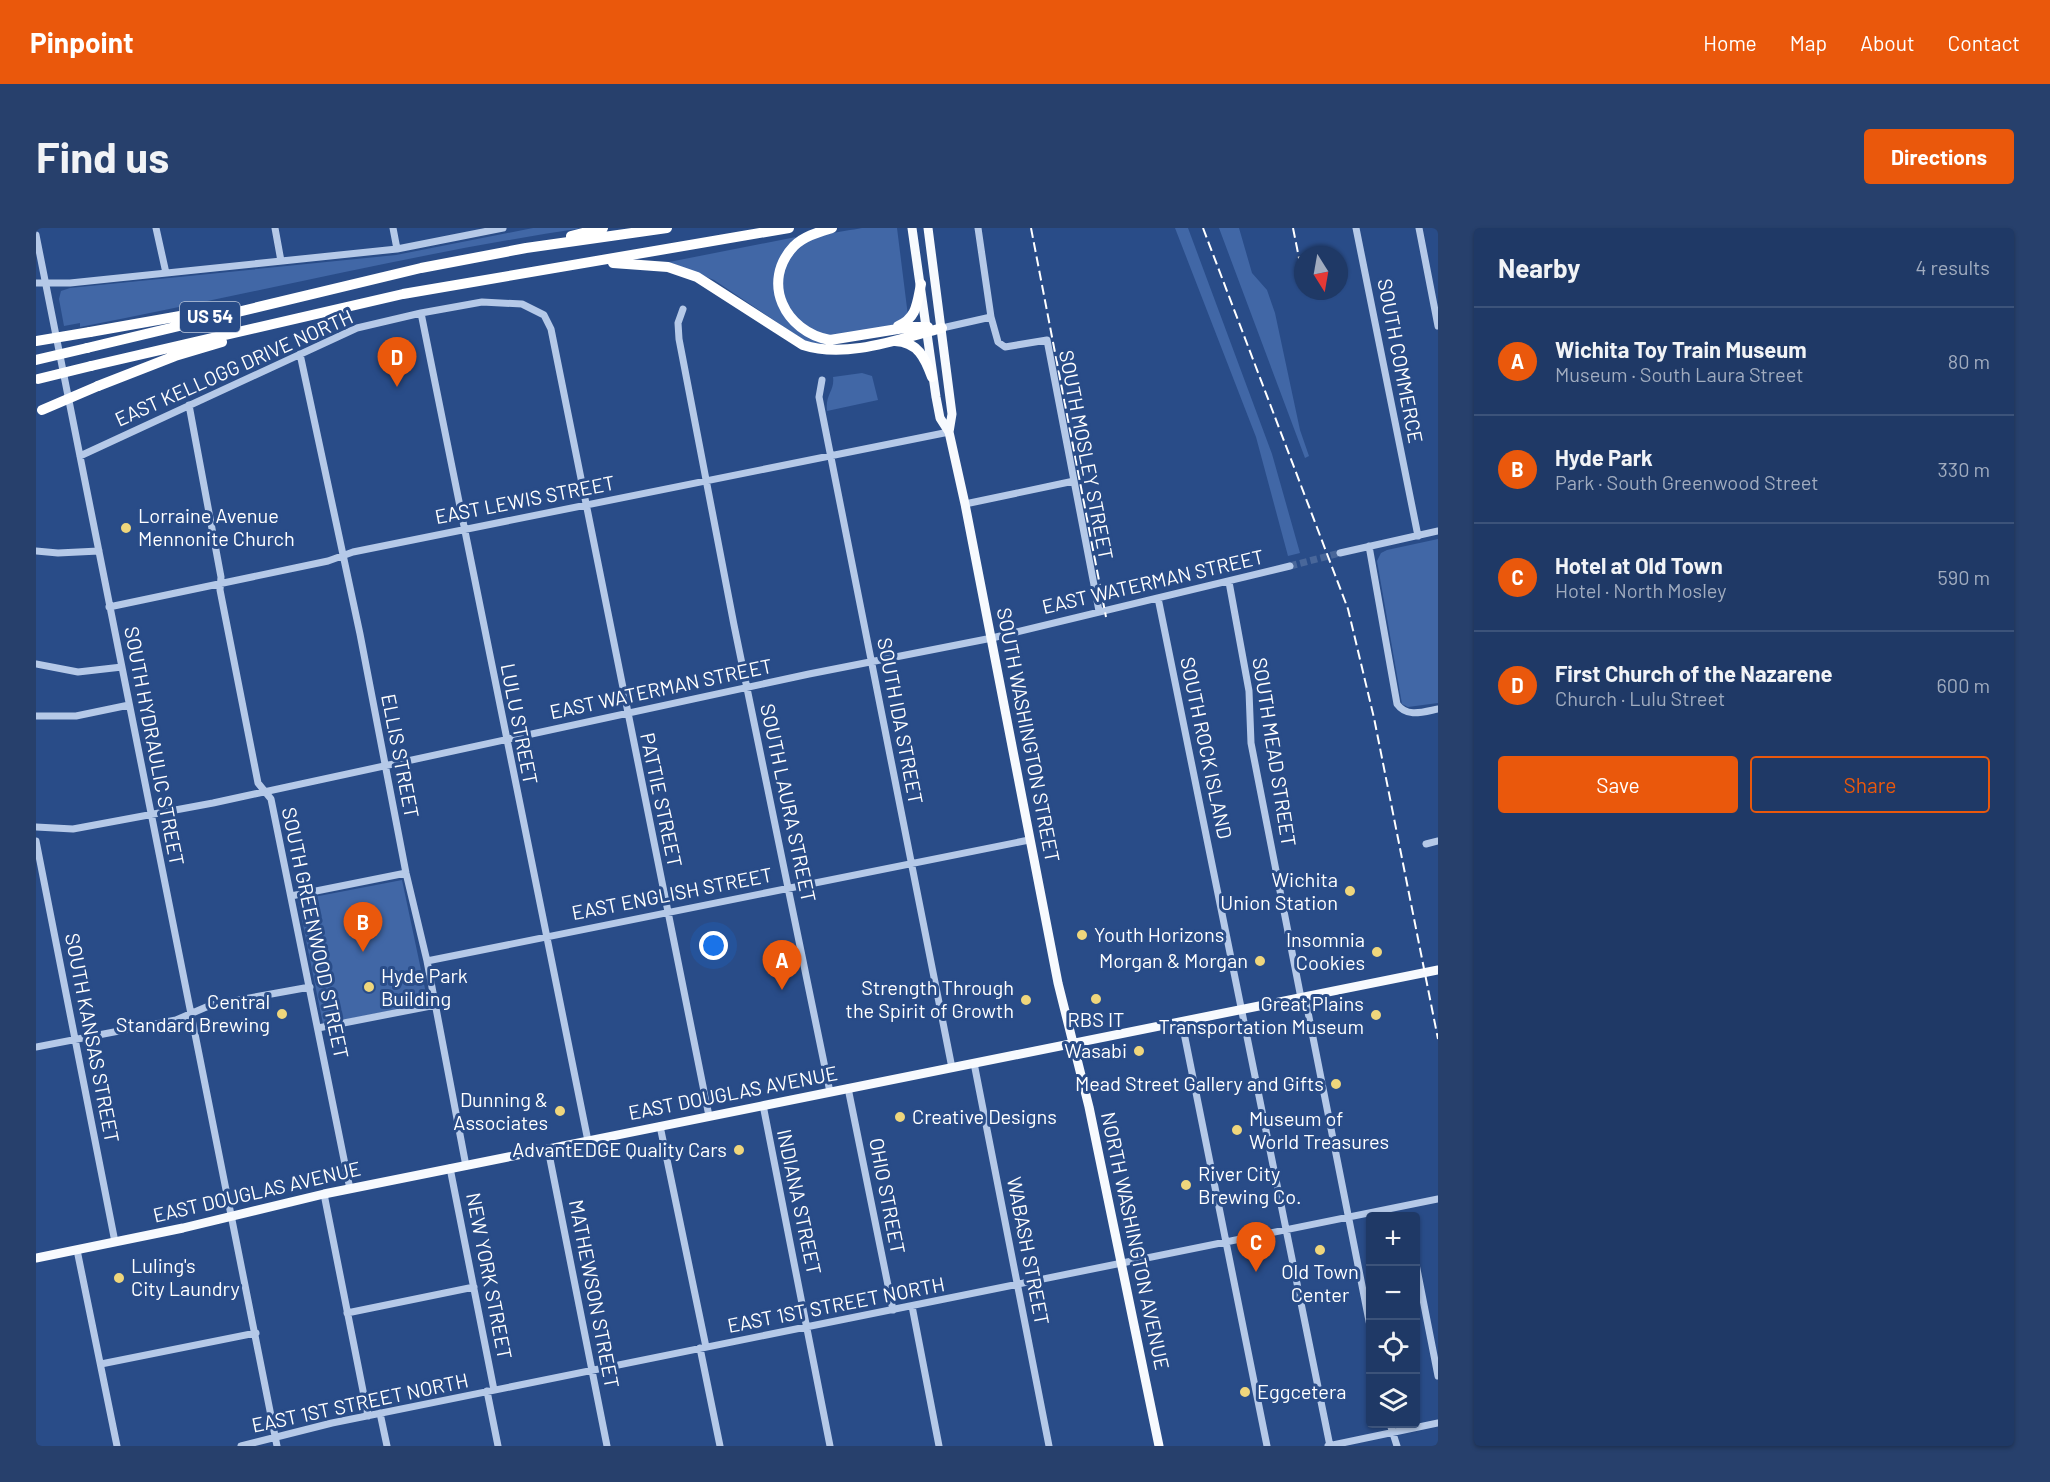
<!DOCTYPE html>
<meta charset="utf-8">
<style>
body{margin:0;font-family:Barlow,sans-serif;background:#27406c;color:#f1f3f6}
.controls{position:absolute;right:18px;bottom:18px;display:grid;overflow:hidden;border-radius:6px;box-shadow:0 2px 4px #0004}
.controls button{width:54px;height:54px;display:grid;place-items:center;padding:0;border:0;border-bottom:2px solid #3c537a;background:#1f3966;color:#f1f3f6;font:30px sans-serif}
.compass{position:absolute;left:1258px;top:18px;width:54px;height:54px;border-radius:50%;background:#1f3966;box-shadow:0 2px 4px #0004;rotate:169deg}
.you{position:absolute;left:678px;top:718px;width:21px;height:21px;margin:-15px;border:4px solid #fff;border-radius:50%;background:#1a73e8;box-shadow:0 0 0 9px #1a73e833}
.badge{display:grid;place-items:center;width:39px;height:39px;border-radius:50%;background:#ea580c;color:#fff;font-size:20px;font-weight:700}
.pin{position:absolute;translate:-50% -50px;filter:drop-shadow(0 2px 3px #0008)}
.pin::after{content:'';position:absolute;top:32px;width:21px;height:18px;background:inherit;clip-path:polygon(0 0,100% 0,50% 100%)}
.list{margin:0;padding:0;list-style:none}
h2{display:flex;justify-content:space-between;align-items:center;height:78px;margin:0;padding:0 24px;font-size:26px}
h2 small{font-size:20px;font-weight:400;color:#a1acbf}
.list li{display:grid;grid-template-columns:39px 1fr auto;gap:18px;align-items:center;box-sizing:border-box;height:108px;padding:0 24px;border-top:2px solid #3c537a}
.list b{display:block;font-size:22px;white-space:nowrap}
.list p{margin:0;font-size:20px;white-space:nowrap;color:#a1acbf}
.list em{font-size:20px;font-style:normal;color:#a1acbf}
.actions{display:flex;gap:12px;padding:18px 24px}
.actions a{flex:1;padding:14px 0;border:2px solid #ea580c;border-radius:6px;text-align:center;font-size:21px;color:#ea580c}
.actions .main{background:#ea580c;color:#fff}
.icon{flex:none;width:33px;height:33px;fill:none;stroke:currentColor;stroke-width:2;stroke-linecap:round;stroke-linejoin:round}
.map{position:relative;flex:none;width:1402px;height:1218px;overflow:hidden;border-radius:6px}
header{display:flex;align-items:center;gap:36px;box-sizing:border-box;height:84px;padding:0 30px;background:#ea580c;color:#fff}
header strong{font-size:28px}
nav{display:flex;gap:33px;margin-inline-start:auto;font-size:21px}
.intro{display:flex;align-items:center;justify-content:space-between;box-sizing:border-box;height:144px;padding:0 36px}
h1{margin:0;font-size:42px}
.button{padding:15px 27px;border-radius:6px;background:#ea580c;color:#fff;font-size:21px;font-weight:700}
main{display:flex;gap:36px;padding:0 36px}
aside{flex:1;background:#1f3966;border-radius:6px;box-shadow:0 2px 4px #0004}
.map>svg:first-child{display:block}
</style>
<header>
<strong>Pinpoint</strong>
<nav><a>Home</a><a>Map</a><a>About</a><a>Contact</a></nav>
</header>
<div class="intro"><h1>Find us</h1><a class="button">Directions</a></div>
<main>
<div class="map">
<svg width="1402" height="1218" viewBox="0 0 1402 1218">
<rect width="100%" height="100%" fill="#294c88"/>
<path fill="#4167a6" d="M 497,0 L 547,0 C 378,25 212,67 44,99 L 44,95 L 28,98 L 23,71 L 25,63 L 34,60 L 360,27 Z
M 826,0 L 861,0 L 872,88 C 860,98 849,99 834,102 C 816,105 797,112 780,104 C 748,91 734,45 761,20 C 777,5 806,4 826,0 Z
M 1139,0 L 1152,0 L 1236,226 L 1264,325 L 1252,328 L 1220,209 Z
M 1183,0 L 1203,0 L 1216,45 L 1231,62 L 1239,85 L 1264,202 L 1273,228 L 1269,230 Z
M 760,9 L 744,34 L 746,83 L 797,116 L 809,118 L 775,117 L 678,52 L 633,34 Z
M 826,145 L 836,148 L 842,172 L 791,183 C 789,166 799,163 797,149 Z
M 1402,311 L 1402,475 L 1372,479 L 1366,476 L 1341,333 L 1345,325 L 1351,322 Z
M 366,652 L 392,775 L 287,796 L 262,672 Z"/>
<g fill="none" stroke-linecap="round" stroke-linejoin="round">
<path stroke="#49679a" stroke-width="7" stroke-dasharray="7 3.5" stroke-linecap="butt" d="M 1254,338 L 1304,325"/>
<path stroke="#b5c9e8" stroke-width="7" d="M 120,0 L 130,45
M 239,0 L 245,33
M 357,0 L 361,21
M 942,0 L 955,89 L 962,114 L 969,119 L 1011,112 L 1063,383
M 1320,0 L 1382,308
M 1383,0 L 1402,98
M 0,7 L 241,1218
M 0,55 L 34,55 L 361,21 L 467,0
M 647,81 L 642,95 L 643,111 L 698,397 L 794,864
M 385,85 L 552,913
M 906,100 L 955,89
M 264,126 L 324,406 L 370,645 L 391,733 L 430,938
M 786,152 L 783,169 L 916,840
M 153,177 L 185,349 L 184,362 L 222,555 L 235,571 L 314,961
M 44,228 L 321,100 L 385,85 L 446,74 L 486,76 L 508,87 L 515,101 L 673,888
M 929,276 L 1038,253
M 1333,318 L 1361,476 C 1371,490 1387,484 1402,481
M 0,323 L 22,325 L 63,323
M 1304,325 L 1402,303
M 1193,354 L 1213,463 L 1215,515 L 1265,770
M 1122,370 L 1294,1218
M 73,379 L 292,333 L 317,324 L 913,204
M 0,436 L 42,444 L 86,439
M 0,488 L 40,488 L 93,477
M 0,599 L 37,601 L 177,575 L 773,446 L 956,410 L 1254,338
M 0,613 L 79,1014
M 1390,616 L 1402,613
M 255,668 L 370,645
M 391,733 L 993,612
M 1269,769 L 1334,1098
M 1146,795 L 1231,1218
M 282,800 L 400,777
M 0,819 L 140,792 L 175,777 L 274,759
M 938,835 L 1013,1218
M 812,860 L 857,1082
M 727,877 L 794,1218
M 624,898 L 670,1119
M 512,921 L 571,1218
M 414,940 L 458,1162
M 288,966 L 332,1188
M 41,1022 L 81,1218
M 1380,1036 L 1402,1148
M 876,1078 L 903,1218
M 311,1085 L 438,1059
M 664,1120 L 684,1218
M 65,1136 L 220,1105
M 451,1163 L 462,1218
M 344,1185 L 351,1218
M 1354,1196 L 1361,1218
M 205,1218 L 296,1195 L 1402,971
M 1292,1218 L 1402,1195"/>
<path stroke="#f7fafe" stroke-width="9" d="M 876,0 L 900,169 L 904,190 L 913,204 L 929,276 L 1022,755 L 1053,879 L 1123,1218
M 892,0 L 916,186 L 913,204
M 0,1030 L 147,1000 L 288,966 L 1402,742"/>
<path stroke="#fff" stroke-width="10" d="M 796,0 C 783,4 768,8 758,18 C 724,54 749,104 794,112 L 874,99 L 892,99
M 535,8 L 567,0
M 577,35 L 632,39 L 661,49 L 767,117 C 810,131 863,111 906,100
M 862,98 C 881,90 881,75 885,56
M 54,104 L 178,82
M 859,113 C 882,114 889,130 896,149
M 51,120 L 385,40 L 490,20 L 631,0
M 55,138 L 367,66 L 753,0
M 62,158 L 139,128 L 186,114"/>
<path stroke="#fff" stroke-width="2" stroke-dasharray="10 4.5" stroke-linecap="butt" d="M 995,0 L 1070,389
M 1167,0 L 1312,381 L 1338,490 L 1402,811
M 1257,0 L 1265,40"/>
<path stroke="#fff" stroke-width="10" d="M 0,113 L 54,104
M 0,132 L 51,120
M 2,151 L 55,138
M 6,182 L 62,158"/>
</g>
<g fill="#efd67c" stroke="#294c88" stroke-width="2">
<circle cx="90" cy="300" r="6"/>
<circle cx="1314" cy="663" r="6"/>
<circle cx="1046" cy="707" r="6"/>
<circle cx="1341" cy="724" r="6"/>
<circle cx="1224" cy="733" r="6"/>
<circle cx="333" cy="759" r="6"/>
<circle cx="1060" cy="771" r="6"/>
<circle cx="990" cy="772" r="6"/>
<circle cx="246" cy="786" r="6"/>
<circle cx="1340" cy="787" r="6"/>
<circle cx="1103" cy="823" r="6"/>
<circle cx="1300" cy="856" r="6"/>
<circle cx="524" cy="883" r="6"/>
<circle cx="864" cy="889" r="6"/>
<circle cx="1201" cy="902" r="6"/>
<circle cx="703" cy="922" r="6"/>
<circle cx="1150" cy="957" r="6"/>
<circle cx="1284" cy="1022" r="6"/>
<circle cx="83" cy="1050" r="6"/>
<circle cx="1209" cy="1164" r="6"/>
</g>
<g text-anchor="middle" stroke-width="6" stroke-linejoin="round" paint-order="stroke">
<rect fill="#294c88" stroke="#bfc9db" stroke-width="1.5" x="144" y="74" width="60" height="30" rx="4.5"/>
<g font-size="18" font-weight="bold" fill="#fff">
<text x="174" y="95">US 54</text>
</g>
<g font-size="20" fill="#fff" stroke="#294c88">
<text transform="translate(1364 133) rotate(79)" y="7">SOUTH COMMERCE</text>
<text transform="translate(198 140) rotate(-24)" y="7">EAST KELLOGG DRIVE NORTH</text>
<text transform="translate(1050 227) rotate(79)" y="7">SOUTH MOSLEY STREET</text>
<text transform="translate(489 272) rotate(-11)" y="7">EAST LEWIS STREET</text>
<text transform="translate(1117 354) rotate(-13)" y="7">EAST WATERMAN STREET</text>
<text transform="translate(625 461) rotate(-12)" y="7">EAST WATERMAN STREET</text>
<text transform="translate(864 493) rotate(79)" y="7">SOUTH IDA STREET</text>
<text transform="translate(483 496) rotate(79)" y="7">LULU STREET</text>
<text transform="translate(992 507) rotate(79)" y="7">SOUTH WASHINGTON STREET</text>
<text transform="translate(118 518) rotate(79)" y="7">SOUTH HYDRAULIC STREET</text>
<text transform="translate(1170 520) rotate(78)" y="7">SOUTH ROCK ISLAND</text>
<text transform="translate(1238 524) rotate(81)" y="7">SOUTH MEAD STREET</text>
<text transform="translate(364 528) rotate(79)" y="7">ELLIS STREET</text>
<text transform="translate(625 572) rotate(78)" y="7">PATTIE STREET</text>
<text transform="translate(752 575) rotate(78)" y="7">SOUTH LAURA STREET</text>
<text transform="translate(636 666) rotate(-11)" y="7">EAST ENGLISH STREET</text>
<text transform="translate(279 705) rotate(78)" y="7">SOUTH GREENWOOD STREET</text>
<text transform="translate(56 810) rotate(79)" y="7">SOUTH KANSAS STREET</text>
<text transform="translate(697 865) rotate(-11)" y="7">EAST DOUGLAS AVENUE</text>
<text transform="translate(221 964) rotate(-13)" y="7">EAST DOUGLAS AVENUE</text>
<text transform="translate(851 968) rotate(79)" y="7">OHIO STREET</text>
<text transform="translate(763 974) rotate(78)" y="7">INDIANA STREET</text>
<text transform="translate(1099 1013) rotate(78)" y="7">NORTH WASHINGTON AVENUE</text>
<text transform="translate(992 1023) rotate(79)" y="7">WABASH STREET</text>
<text transform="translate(453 1048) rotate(79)" y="7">NEW YORK STREET</text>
<text transform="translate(558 1066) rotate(79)" y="7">MATHEWSON STREET</text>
<text transform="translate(800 1077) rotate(-11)" y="7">EAST 1ST STREET NORTH</text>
<text transform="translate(324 1175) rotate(-12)" y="7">EAST 1ST STREET NORTH</text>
</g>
<g font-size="20" fill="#fff" stroke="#294c88" text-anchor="end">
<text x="102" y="295" text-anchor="start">Lorraine Avenue<tspan x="102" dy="23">Mennonite Church</tspan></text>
<text x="1302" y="659">Wichita<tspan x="1302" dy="23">Union Station</tspan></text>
<text x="1058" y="714" text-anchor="start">Youth Horizons</text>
<text x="1329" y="719">Insomnia<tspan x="1329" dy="23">Cookies</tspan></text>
<text x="1212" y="740">Morgan &amp; Morgan</text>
<text x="345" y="755" text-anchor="start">Hyde Park<tspan x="345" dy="23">Building</tspan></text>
<text x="978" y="767">Strength Through<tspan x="978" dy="23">the Spirit of Growth</tspan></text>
<text x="234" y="781">Central<tspan x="234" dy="23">Standard Brewing</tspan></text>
<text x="1328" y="783">Great Plains<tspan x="1328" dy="23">Transportation Museum</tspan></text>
<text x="1060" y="799" text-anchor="middle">RBS IT</text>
<text x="1091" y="830">Wasabi</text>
<text x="1288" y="863">Mead Street Gallery and Gifts</text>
<text x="512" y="879">Dunning &amp;<tspan x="512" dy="23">Associates</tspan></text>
<text x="876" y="896" text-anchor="start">Creative Designs</text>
<text x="1213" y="898" text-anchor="start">Museum of<tspan x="1213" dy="23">World Treasures</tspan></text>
<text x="691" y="929">AdvantEDGE Quality Cars</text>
<text x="1162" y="953" text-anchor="start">River City<tspan x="1162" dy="23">Brewing Co.</tspan></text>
<text x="95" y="1045" text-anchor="start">Luling's<tspan x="95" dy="23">City Laundry</tspan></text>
<text x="1284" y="1051" text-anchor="middle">Old Town<tspan x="1284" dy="23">Center</tspan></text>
<text x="1221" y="1171" text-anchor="start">Eggcetera</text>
</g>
</g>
</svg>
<div class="controls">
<button>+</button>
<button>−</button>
<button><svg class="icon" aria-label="locate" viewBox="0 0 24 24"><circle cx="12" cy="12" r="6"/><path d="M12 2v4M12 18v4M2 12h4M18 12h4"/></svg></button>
<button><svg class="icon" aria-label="layers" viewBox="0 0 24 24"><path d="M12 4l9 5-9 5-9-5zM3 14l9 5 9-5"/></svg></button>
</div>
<svg class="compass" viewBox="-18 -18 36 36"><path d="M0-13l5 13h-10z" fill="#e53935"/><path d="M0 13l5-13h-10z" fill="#a1acbf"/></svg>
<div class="you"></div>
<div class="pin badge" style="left:746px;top:762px">A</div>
<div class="pin badge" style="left:327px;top:724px">B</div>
<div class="pin badge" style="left:1220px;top:1044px">C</div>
<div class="pin badge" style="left:361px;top:159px">D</div>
</div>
<aside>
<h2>Nearby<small>4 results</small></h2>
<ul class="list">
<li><span class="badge">A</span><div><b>Wichita Toy Train Museum</b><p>Museum · South Laura Street</p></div><em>80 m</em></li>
<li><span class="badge">B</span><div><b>Hyde Park</b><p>Park · South Greenwood Street</p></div><em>330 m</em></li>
<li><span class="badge">C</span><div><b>Hotel at Old Town</b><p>Hotel · North Mosley</p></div><em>590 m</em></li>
<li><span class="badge">D</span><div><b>First Church of the Nazarene</b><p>Church · Lulu Street</p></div><em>600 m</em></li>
</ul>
<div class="actions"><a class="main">Save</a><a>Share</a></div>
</aside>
</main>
